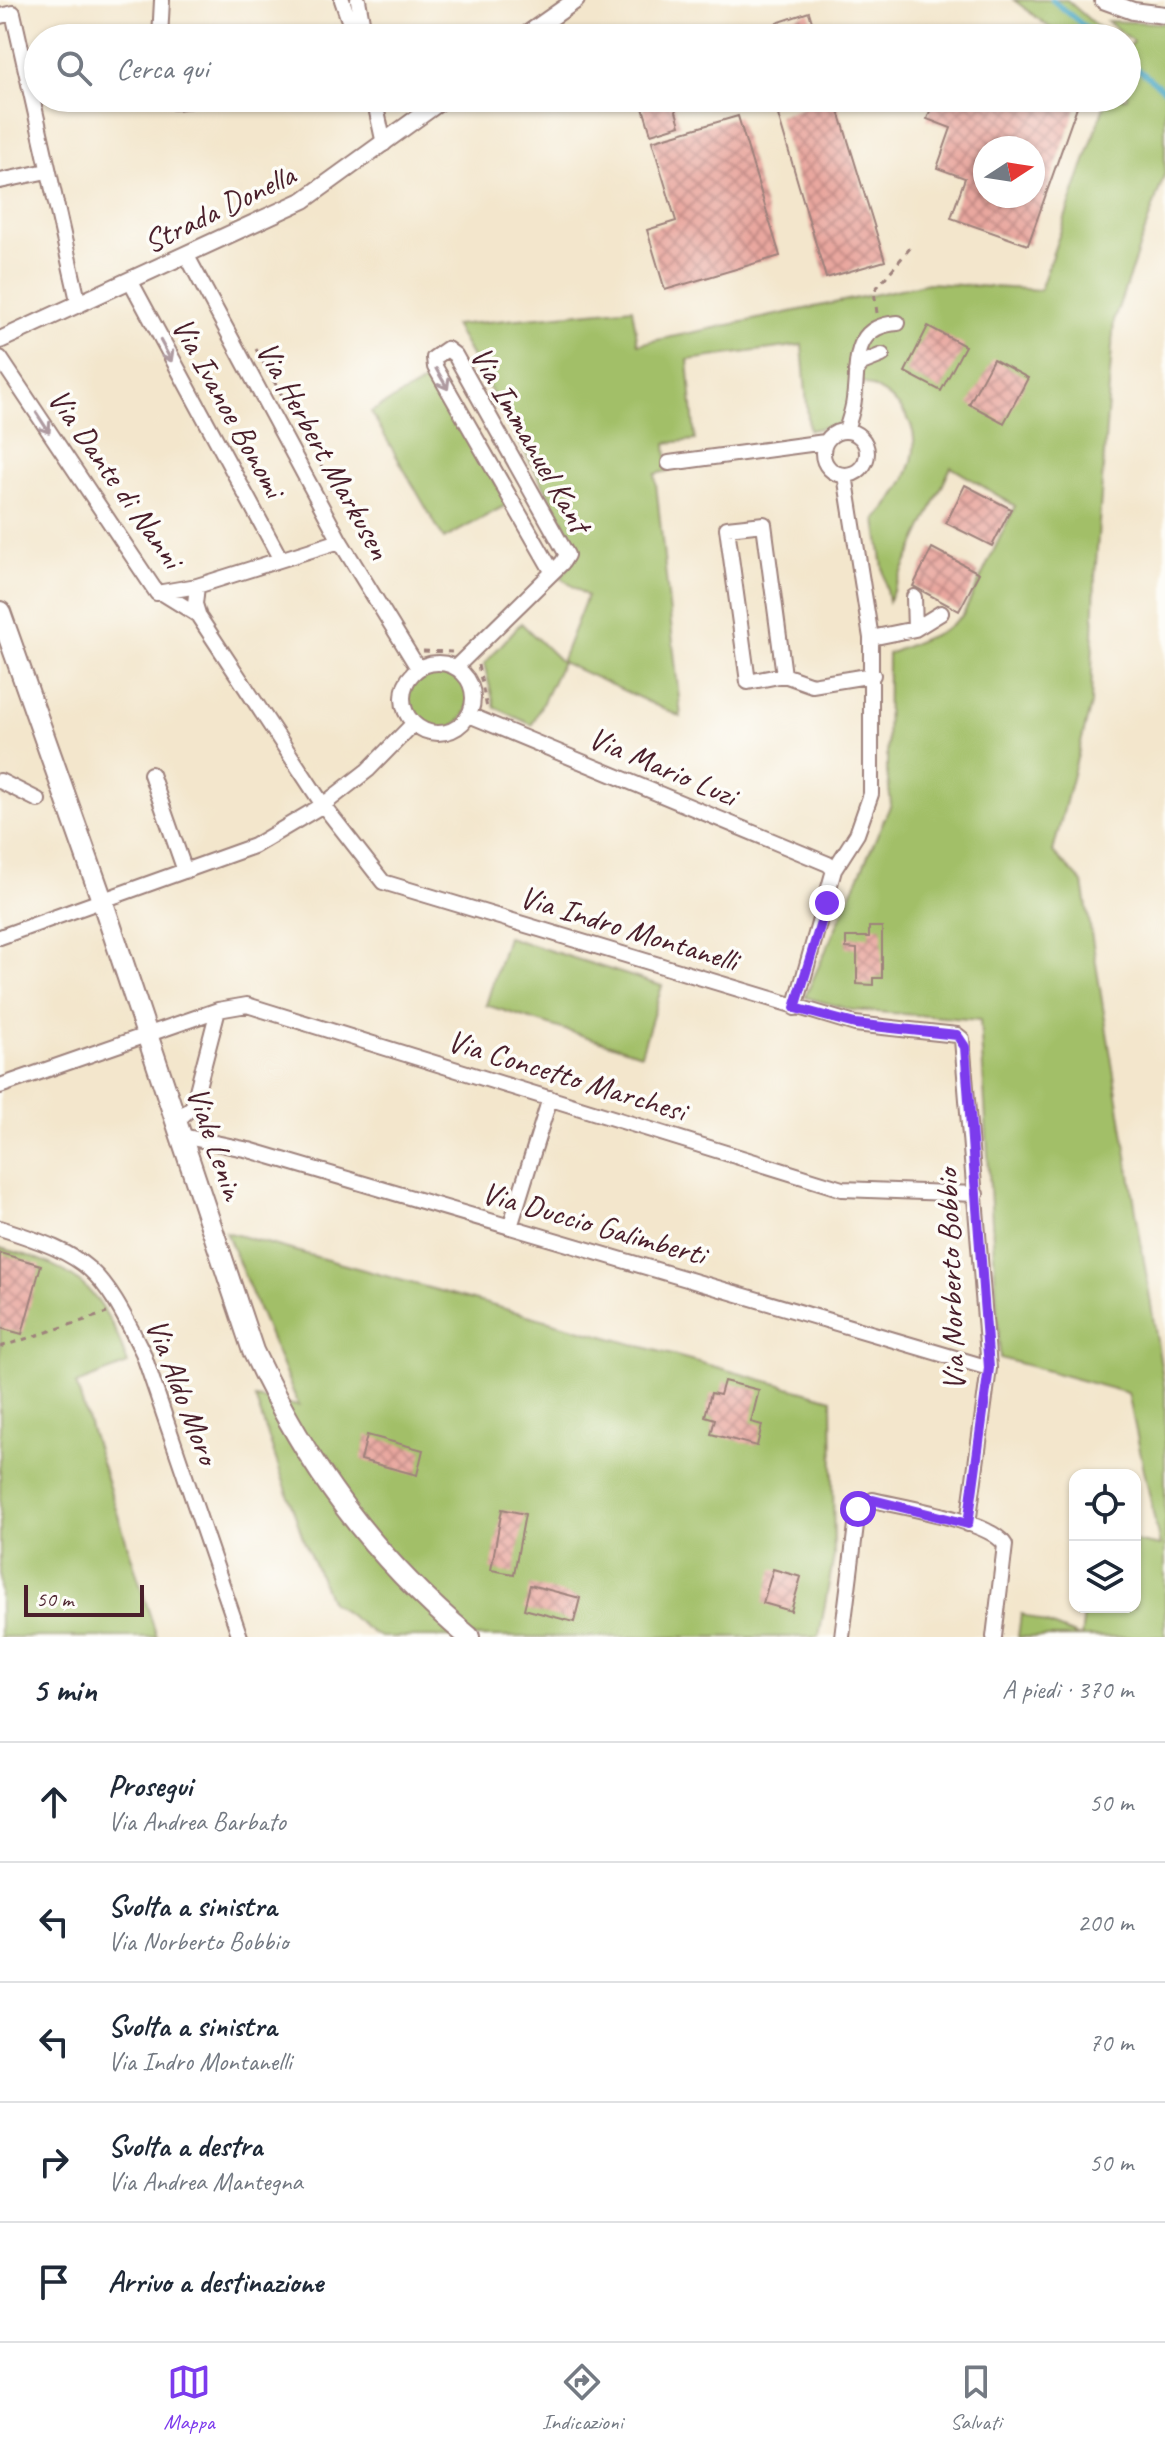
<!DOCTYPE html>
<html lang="it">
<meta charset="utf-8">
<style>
body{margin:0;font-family:Caveat,sans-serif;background:#f2f2f3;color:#1f2937}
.controls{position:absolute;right:24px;bottom:24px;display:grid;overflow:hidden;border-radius:16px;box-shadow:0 2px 6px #0004}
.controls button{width:72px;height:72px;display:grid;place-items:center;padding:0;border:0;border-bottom:2px solid #e0e1e3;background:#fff;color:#1f2937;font:40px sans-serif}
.compass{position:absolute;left:973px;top:136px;width:72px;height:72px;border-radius:50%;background:#fff;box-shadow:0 2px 6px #0004;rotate:78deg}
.scale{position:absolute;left:24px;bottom:20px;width:120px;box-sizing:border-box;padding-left:8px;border:4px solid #4a1f2b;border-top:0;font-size:22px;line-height:28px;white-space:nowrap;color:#4a1f2b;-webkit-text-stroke:6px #fdfcf7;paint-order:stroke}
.stop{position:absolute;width:24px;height:24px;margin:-18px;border:6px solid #7c3aed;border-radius:50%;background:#fff}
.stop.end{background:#7c3aed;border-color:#fff;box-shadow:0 2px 8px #0008}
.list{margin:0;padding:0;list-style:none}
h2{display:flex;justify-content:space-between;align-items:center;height:104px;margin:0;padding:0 32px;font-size:34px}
h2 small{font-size:26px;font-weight:400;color:#747a83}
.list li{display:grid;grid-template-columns:52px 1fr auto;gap:24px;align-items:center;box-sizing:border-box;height:120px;padding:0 32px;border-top:2px solid #e0e1e3}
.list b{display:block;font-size:30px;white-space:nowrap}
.list p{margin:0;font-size:26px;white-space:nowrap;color:#747a83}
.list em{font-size:26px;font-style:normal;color:#747a83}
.icon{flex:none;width:44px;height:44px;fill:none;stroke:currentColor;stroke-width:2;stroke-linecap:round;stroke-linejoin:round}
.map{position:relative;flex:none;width:1165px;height:1637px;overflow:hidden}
.search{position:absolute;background:#fff;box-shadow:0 2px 6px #0004;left:24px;right:24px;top:24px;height:88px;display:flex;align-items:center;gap:20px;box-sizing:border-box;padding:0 28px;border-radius:44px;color:#747a83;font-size:30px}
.sheet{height:704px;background:#fff}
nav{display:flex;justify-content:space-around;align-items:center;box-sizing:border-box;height:112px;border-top:2px solid #e0e1e3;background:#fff;font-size:22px;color:#747a83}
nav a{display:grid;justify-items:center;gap:4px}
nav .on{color:#7c3aed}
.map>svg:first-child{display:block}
</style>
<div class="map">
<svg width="1165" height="1637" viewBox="0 0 1165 1637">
<defs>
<pattern id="building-cross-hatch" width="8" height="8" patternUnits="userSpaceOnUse" patternTransform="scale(2)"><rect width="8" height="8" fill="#e9a79f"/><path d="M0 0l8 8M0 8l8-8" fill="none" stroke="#bf8782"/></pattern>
</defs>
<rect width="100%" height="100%" fill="#fdfcf7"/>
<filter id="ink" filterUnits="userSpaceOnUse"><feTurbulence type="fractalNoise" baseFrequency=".0125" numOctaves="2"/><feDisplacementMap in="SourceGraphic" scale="16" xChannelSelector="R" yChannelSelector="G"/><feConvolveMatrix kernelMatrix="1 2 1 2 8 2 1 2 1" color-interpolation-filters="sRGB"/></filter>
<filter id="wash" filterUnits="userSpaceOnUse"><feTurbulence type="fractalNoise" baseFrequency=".006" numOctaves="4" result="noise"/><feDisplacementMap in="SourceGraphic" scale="32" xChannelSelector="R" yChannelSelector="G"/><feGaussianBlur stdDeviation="1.8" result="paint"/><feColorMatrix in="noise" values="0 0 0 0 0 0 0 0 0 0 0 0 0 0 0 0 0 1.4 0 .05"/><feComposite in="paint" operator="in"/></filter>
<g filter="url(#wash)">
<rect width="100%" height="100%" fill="#f3e6cc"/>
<path fill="#a2bf67" stroke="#766f49" stroke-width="2" d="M 1014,0 L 1067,0 L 1110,38 L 1063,38 Z
M 1107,21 L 1165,23 L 1165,173 L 1114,320 L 1095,577 L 1091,704 L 1053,852 L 1083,883 L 1165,1391 L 1165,1637 L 1081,1637 L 1085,1607 L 1135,1607 L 1135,1541 L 1160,1546 L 1128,1393 L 1000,1358 L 980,1020 L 852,1010 L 805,997 L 891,804 L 887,772 L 888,654 L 943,631 L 963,615 L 1015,506 L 951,467 L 888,602 L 876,520 C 922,469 937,414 862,382 L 856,422 L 809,430 L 802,345 L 688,360 L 695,440 L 666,443 L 668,471 L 655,474 L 681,717 L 562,662 L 532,725 L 495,707 L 484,664 L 521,623 L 561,662 L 587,596 L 561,578 L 576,557 L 575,542 L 454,325 L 632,308 L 638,344 L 929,283 L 1040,290 L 1107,98 L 1127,98 L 1127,50 L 1133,41 Z
M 435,376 L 508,504 L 444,539 L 371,412 Z
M409 699a30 30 0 1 1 60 0a30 30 0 1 1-60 0Z
M 507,937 L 662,986 L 641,1054 L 486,1005 Z
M 226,1232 L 832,1399 L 834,1556 L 819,1637 L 380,1637 L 373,1633 L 331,1602 L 304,1541 L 255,1398 L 299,1406 Z
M 0,1248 C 76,1266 103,1290 128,1364 L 76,1384 L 157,1637 L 0,1637 Z
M 1021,1614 L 1080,1637 L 1018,1637 Z"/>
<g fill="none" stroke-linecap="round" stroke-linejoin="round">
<path stroke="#45a6c4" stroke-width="5" d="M 1052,0 L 1099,38
M 1127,60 L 1165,91"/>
</g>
<g id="blocks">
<path fill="url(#building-cross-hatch)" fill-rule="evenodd" d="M 809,12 L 817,38 L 749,38 L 747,33 Z
M 929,29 L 954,38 L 926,38 Z
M 640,98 L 672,98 L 680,125 L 651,134 Z
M 835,98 L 885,261 L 826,278 L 778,115 Z
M 935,98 L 1080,98 L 1028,245 L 951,218 L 965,178 L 937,168 L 951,128 L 927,119 ZM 985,148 L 1033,148 L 1033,196 L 985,196 Z
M 738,116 L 780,256 L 665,290 L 647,230 L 676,221 L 652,141 Z
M 928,326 L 965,346 L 941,391 L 905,372 Z
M 993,359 L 1028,378 L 1004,423 L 969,404 Z
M 965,485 L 1011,509 L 992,546 L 946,523 Z
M 932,548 L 979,573 L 959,611 L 913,586 Z
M 869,927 L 882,927 L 882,978 L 873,978 L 873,985 L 857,984 L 857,949 L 846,948 L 846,937 L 869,937 Z
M 0,1253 L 41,1265 L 22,1334 L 0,1328 Z
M 724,1381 L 759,1390 L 751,1422 L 762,1425 L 757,1446 L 711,1434 L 715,1419 L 705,1416 L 711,1393 L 720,1395 Z
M 367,1435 L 423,1450 L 417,1475 L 361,1460 Z
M 502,1509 L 525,1514 L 514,1574 L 491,1570 Z
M 773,1569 L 801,1577 L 791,1611 L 763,1603 Z
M 530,1585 L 580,1598 L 574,1622 L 524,1609 Z"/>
</g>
</g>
<g filter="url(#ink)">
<use href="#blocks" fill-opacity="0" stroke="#9e827c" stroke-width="2"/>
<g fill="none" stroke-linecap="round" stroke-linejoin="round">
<defs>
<path id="minor" d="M 342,0 L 355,38
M 358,0 L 365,38
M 0,16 L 13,13 L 79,305
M 160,38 L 162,0
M 167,98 L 174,102 L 211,98
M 374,98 L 384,144
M 0,181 L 47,171
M 187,256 L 340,541 L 418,668
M 131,282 L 280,558
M 0,358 L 157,593 L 197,586 L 340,541
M 856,371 L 862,363 L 882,355
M 846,430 C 849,420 853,410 854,399 C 859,364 850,326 898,323
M823 453a22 22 0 1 1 44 0a22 22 0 1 1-44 0Z
M 669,463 L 825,442
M 197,586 L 195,604 L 199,617 L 323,805 L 383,882 L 855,1024 L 957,1035 L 962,1039 L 989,1368 L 968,1524
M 164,594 L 198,615
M 914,597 L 915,629
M 871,638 L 915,629 L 941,613
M403 698a35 35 0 1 1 70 0a35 35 0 1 1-70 0Z
M 456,667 L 562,563 L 567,555 L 455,355 L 447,349 L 434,358 L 435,367 L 552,571
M 784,675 L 764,524 L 727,528 L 748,682 L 784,675 L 812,685 L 873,675
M 469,715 L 828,864 L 834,870
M 151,774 L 185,871
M 0,781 L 38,800
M 0,937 L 254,846 L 323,805 L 368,770 L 413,724
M 795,1008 L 834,870 L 857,834 L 871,794 L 871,638 L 845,475
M 0,1086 L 218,1010 L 247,1005 L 842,1189 L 976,1194
M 177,1121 L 193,1106 L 218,1010
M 182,1136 L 249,1150 L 989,1368
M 510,1227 L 550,1098
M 0,1228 C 91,1257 101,1268 143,1353 L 240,1637
M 842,1637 L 858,1509 L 873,1500 C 902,1507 991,1521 1005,1545 L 994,1637"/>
<path id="tertiary" d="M 1103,0 L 1133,11 L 1165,15
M 522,38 L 576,0
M 0,340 L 304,200 L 445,98"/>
<path id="secondary" d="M 0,612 L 102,900 L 253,1351 C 307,1466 371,1555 469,1637"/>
</defs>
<use href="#minor" stroke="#9e827c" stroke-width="18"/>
<use href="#tertiary" stroke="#9e827c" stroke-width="20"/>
<use href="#secondary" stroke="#9e827c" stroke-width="24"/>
<path stroke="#9e827c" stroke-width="3" stroke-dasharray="6 6" stroke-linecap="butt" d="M 877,313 L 874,291 L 911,247
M 256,349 L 331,483 L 330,490
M 423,651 L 452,652
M 478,665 L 487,708
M 0,1347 L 107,1313"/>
<use href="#minor" stroke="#fff" stroke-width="14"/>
<use href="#tertiary" stroke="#fff" stroke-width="16"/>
<use href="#secondary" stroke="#fff" stroke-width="20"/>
</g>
<defs><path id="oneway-shaft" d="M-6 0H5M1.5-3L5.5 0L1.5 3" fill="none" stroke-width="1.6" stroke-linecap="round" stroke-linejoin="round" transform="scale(2)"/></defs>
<g stroke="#ae9aa0">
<use href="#oneway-shaft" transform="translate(166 351) rotate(62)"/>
<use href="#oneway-shaft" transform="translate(442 379) rotate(60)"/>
<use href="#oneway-shaft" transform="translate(43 423) rotate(57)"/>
</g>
</g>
<g fill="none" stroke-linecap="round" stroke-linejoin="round" filter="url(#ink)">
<path stroke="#7c3aed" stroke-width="10" d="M 827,903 L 795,1008 L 855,1024 L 957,1035 L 965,1047 L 989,1368 L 968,1524 L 873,1500 L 858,1509"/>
</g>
<g text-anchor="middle" stroke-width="7" stroke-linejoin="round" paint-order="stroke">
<g font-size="32" fill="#4a1f2b" stroke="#fdfcf7">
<text transform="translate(219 208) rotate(-26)" y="11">Strada Donella</text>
<text transform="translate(229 407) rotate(61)" y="11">Via Ivanoe Bonomi</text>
<text transform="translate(531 439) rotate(60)" y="11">Via Immanuel Kant</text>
<text transform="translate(324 450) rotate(61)" y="11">Via Herbert Markusen</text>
<text transform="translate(116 478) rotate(55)" y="11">Via Dante di Nanni</text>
<text transform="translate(663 766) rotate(23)" y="11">Via Mario Luzi</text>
<text transform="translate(629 928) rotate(17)" y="11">Via Indro Montanelli</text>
<text transform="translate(567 1075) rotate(17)" y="11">Via Concetto Marchesi</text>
<text transform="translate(216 1143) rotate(71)" y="11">Viale Lenin</text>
<text transform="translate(594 1223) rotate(16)" y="11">Via Duccio Galimberti</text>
<text transform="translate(950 1280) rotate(-92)" y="11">Via Norberto Bobbio</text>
<text transform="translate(183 1391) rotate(69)" y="11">Via Aldo Moro</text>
</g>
</g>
</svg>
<div class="controls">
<button><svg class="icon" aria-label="locate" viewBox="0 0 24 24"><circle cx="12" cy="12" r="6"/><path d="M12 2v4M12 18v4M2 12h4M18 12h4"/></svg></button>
<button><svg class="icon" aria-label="layers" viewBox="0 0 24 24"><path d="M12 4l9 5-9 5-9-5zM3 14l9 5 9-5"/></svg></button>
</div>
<svg class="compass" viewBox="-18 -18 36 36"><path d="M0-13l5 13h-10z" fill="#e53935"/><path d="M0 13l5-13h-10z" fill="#747a83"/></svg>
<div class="scale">50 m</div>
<div class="stop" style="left:858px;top:1509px"></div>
<div class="stop end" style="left:827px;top:903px"></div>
<div class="search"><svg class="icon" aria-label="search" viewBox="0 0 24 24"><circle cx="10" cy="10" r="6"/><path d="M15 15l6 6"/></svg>Cerca qui</div>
</div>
<section class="sheet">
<h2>5 min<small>A piedi · 370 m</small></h2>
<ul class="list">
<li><svg class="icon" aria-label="ahead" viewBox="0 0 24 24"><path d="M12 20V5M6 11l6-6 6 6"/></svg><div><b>Prosegui</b><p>Via Andrea Barbato</p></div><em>50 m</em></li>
<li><svg class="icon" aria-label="left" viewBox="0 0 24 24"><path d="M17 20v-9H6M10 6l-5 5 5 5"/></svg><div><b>Svolta a sinistra</b><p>Via Norberto Bobbio</p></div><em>200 m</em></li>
<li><svg class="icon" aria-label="left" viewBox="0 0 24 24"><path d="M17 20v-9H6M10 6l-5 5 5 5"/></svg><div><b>Svolta a sinistra</b><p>Via Indro Montanelli</p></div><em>70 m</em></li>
<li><svg class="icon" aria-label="right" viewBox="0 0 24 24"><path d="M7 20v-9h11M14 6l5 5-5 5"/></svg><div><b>Svolta a destra</b><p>Via Andrea Mantegna</p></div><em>50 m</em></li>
<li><svg class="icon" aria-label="arrive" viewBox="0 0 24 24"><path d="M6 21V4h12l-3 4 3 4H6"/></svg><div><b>Arrivo a destinazione</b></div></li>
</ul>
</section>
<nav>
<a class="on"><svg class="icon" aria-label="map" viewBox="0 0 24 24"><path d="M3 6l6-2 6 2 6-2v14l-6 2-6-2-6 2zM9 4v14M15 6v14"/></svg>Mappa</a>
<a><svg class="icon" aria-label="directions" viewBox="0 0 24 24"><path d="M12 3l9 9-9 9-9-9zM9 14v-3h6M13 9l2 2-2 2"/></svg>Indicazioni</a>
<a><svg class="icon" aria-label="saved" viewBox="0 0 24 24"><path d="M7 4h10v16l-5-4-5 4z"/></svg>Salvati</a>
</nav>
